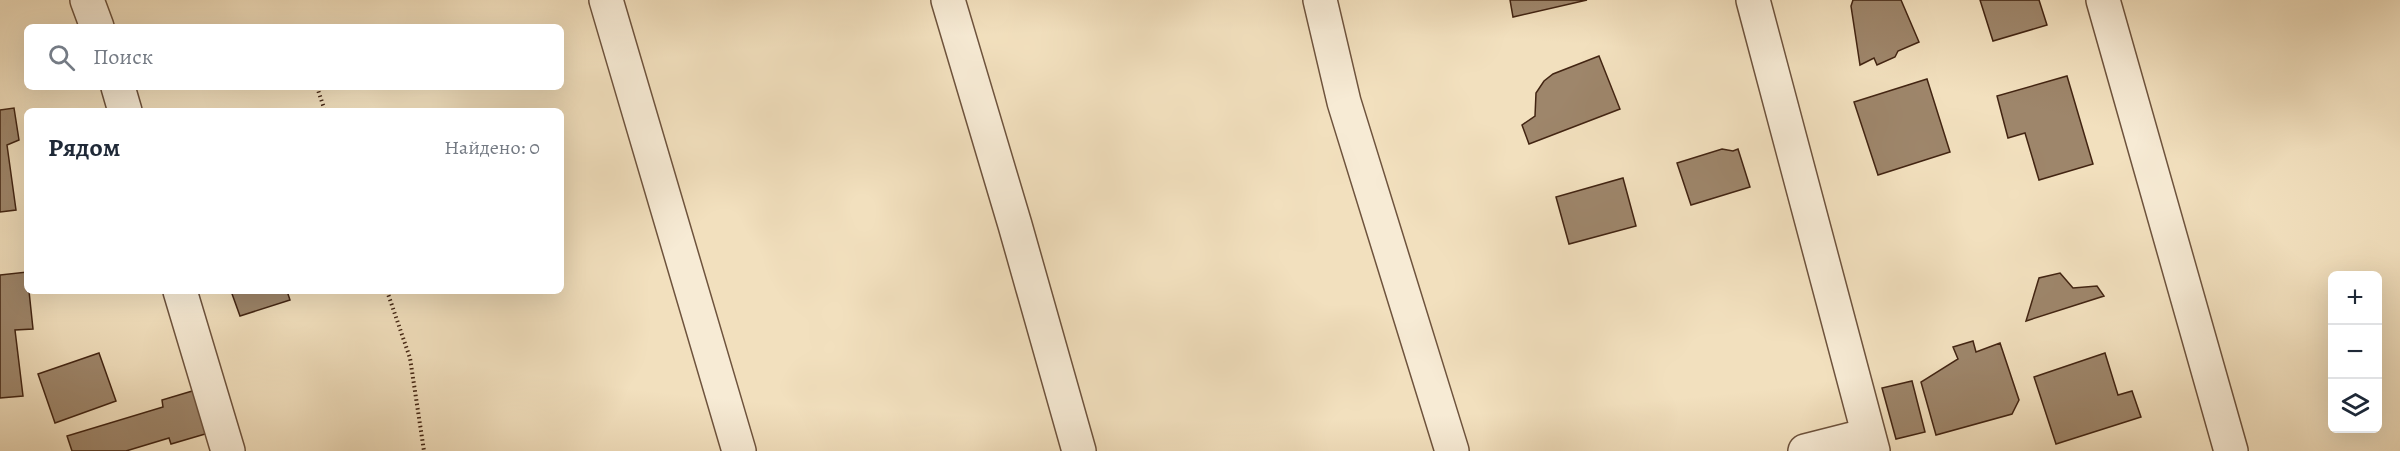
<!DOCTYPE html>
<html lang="ru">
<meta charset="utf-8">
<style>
body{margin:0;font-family:Alegreya,serif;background:#f2f2f3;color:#1f2937}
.controls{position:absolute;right:18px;bottom:18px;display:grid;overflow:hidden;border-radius:9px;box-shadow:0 6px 24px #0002}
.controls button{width:54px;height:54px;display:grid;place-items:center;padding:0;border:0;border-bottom:2px solid #e0e1e3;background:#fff;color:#1f2937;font:30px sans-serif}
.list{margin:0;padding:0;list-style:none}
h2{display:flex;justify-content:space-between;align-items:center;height:78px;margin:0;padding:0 24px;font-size:26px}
h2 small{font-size:20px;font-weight:400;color:#747a83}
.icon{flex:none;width:33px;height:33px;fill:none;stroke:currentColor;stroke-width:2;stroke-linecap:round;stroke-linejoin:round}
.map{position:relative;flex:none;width:2400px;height:451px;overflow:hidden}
.search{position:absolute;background:#fff;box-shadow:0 6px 24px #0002;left:24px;top:24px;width:540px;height:66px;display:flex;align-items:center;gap:15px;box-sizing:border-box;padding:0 21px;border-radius:9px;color:#747a83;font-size:22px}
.panel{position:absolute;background:#fff;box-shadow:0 6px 24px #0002;left:24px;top:108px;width:540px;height:186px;border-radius:9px}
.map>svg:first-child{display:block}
</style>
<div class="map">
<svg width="2400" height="451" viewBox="0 0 2400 451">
<rect width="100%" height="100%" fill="#f2e0be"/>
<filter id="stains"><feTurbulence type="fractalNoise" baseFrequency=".00333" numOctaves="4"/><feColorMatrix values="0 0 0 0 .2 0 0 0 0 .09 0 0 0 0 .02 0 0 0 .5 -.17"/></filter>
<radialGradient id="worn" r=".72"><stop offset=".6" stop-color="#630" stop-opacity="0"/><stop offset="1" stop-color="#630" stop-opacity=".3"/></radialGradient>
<path fill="#9e866b" stroke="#422412" stroke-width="1.5" d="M 1510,0 L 1587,0 L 1513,17 Z
M 1853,0 L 1901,0 L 1919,42 L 1898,51 L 1895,57 L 1877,65 L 1874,58 L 1860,65 L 1851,6 Z
M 1980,0 L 2039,0 L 2047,25 L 1993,41 Z
M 1599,56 L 1620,109 L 1529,144 L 1522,125 L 1535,116 L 1536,93 L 1544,81 L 1553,74 Z
M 2067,76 L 2093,164 L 2039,180 L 2025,133 L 2008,138 L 1997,96 Z
M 1927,79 L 1950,152 L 1878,175 L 1854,102 Z
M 14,108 L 19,140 L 7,145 L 16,210 L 0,212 L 0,110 Z
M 1722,149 L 1733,151 L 1738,149 L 1750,187 L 1691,205 L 1677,163 Z
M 1623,178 L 1636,226 L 1569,244 L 1556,197 Z
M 27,272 L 27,291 L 29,291 L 33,329 L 15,330 L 23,396 L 0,398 L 0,275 Z
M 2060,273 L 2073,288 L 2097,286 L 2104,296 L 2026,321 L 2039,278 Z
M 231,291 L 287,291 L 290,300 L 240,316 Z
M 1973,341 L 1976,352 L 2000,343 L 2019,400 L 2012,414 L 1936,435 L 1921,382 L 1958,359 L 1953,347 Z
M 99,353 L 116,401 L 55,423 L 38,374 Z
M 2105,353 L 2118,395 L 2132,391 L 2141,417 L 2056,444 L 2034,377 Z
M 1912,381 L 1925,432 L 1896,439 L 1882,388 Z
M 199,389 L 212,432 L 171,444 L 169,438 L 126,451 L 72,451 L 67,436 L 163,407 L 162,400 Z"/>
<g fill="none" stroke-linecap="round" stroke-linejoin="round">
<defs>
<path id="minor" d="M 87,0 L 97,27
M 606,0 L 739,451
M 948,0 L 1015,225 L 1079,451
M 1320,0 L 1344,102 L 1452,451
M 1753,0 L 1873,451
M 2103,0 L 2231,451
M 118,87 L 125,111
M 180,291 L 228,451
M 1805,451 L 1868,435"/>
</defs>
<use href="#minor" stroke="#6e533d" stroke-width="36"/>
<path stroke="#422412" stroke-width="4" stroke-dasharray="1.5 3" stroke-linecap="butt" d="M 317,87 L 325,111
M 387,291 L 410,358 L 424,451"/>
<use href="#minor" stroke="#f7ebd5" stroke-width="33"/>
</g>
<rect width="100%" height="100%" filter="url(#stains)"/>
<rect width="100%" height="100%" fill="url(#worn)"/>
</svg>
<div class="controls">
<button>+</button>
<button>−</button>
<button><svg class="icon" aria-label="layers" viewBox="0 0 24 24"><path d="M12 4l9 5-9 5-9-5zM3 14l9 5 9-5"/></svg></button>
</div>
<div class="search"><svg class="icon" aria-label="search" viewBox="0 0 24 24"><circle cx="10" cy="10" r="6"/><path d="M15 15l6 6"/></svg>Поиск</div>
<section class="panel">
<h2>Рядом<small>Найдено: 0</small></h2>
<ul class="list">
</ul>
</section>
</div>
